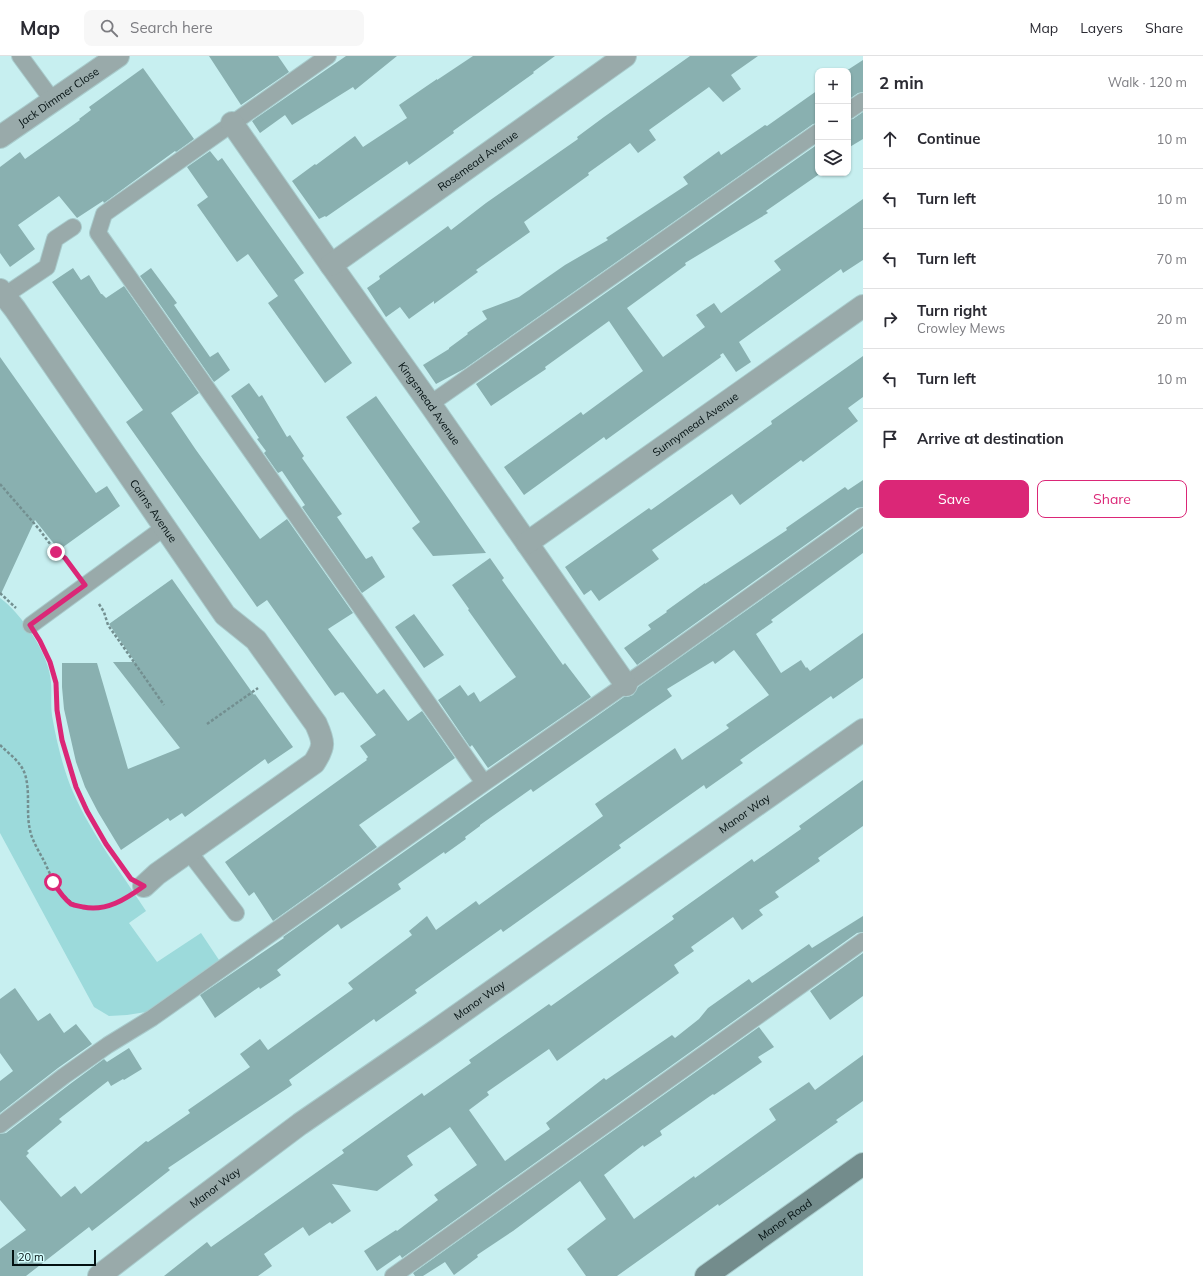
<!DOCTYPE html>
<meta charset="utf-8">
<style>
body{margin:0;font-family:Mulish,sans-serif;background:#f7f7f7;color:#2b2b33}
.controls{position:absolute;right:12px;top:12px;display:grid;overflow:hidden;border-radius:8px;box-shadow:0 1px 3px #0004}
.controls button{width:36px;height:36px;display:grid;place-items:center;padding:0;border:0;border-bottom:1px solid #e1e1e2;background:#fff;color:#2b2b33;font:20px sans-serif}
.scale{position:absolute;left:12px;bottom:10px;width:84px;box-sizing:border-box;padding-left:4px;border:2px solid #031011;border-top:0;font-size:11px;line-height:14px;white-space:nowrap;color:#031011;-webkit-text-stroke:3px #d4fdfd;paint-order:stroke}
.stop{position:absolute;width:12px;height:12px;margin:-9px;border:3px solid #db2777;border-radius:50%;background:#fff}
.stop.end{background:#db2777;border-color:#fff;box-shadow:0 1px 4px #0008}
.list{margin:0;padding:0;list-style:none}
h2{display:flex;justify-content:space-between;align-items:center;height:52px;margin:0;padding:0 16px;font-size:17px}
h2 small{font-size:13px;font-weight:400;color:#7c7c81}
.list li{display:grid;grid-template-columns:26px 1fr auto;gap:12px;align-items:center;box-sizing:border-box;height:60px;padding:0 16px;border-top:1px solid #e1e1e2}
.list b{display:block;font-size:15px;white-space:nowrap}
.list p{margin:0;font-size:13px;white-space:nowrap;color:#7c7c81}
.list em{font-size:13px;font-style:normal;color:#7c7c81}
.actions{display:flex;gap:8px;padding:12px 16px}
.actions a{flex:1;padding:9px 0;border:1px solid #db2777;border-radius:8px;text-align:center;font-size:14px;color:#db2777}
.actions .main{background:#db2777;color:#fff}
.icon{flex:none;width:22px;height:22px;fill:none;stroke:currentColor;stroke-width:2;stroke-linecap:round;stroke-linejoin:round}
.map{position:relative;flex:none;width:863px;height:1220px;overflow:hidden}
header{display:flex;align-items:center;gap:24px;box-sizing:border-box;height:56px;padding:0 20px;background:#fff;border-bottom:1px solid #e1e1e2}
header strong{font-size:19px}
nav{display:flex;gap:22px;margin-inline-start:auto;font-size:14px}
.search{width:280px;height:36px;background:#f7f7f7;display:flex;align-items:center;gap:10px;box-sizing:border-box;padding:0 14px;border-radius:8px;color:#7c7c81;font-size:15px}
main{display:flex}
aside{flex:1;background:#fff}
.map>svg:first-child{display:block}
</style>
<header>
<strong>Map</strong>
<div class="search"><svg class="icon" aria-label="search" viewBox="0 0 24 24"><circle cx="10" cy="10" r="6"/><path d="M15 15l6 6"/></svg>Search here</div>
<nav><a>Map</a><a>Layers</a><a>Share</a></nav>
</header>
<main>
<div class="map">
<svg width="863" height="1220" viewBox="0 0 863 1220">
<rect width="100%" height="100%" fill="#c7eff0"/>
<path fill="#9cdadb" d="M 0,542 C 22,558 49,598 51,626 C 52,639 50,652 53,665 C 57,687 64,716 73,736 C 91,778 121,816 146,855 L 129,867 L 157,906 L 201,877 L 219,904 L 146,956 L 127,959 L 109,960 L 94,951 L 0,777 Z"/>
<path fill="#89b0b0" d="M 209,0 L 278,0 L 289,16 L 241,49 Z
M 346,0 L 397,0 L 355,34 L 353,31 L 292,69 L 285,59 L 260,77 L 252,65 Z
M 473,0 L 555,0 L 533,16 L 534,17 L 453,75 L 454,77 L 409,109 L 407,105 L 326,161 L 325,160 L 319,163 L 292,125 L 315,108 L 316,109 L 355,80 L 363,91 L 407,62 L 399,49 L 437,23 L 437,24 Z
M 690,0 L 758,0 L 731,19 L 741,33 L 723,46 L 709,31 L 649,74 L 656,84 L 638,97 L 630,87 L 588,117 L 589,119 L 524,166 L 530,176 L 476,214 L 478,216 L 434,248 L 434,245 L 409,263 L 400,251 L 386,261 L 367,232 L 380,223 L 379,220 L 448,170 L 451,174 L 486,147 L 578,83 L 577,81 L 604,61 Z
M 863,4 L 863,36 L 858,37 L 848,44 L 848,15 L 846,15 Z
M 143,12 L 194,83 L 176,96 L 175,95 L 104,147 L 103,145 L 77,162 L 59,140 L 18,169 L 35,193 L 10,211 L 0,197 L 0,111 L 20,96 L 25,103 L 80,64 L 79,63 L 91,54 L 89,51 Z
M 818,34 L 818,67 L 813,68 L 464,313 L 436,328 L 423,309 L 449,293 L 449,292 L 468,278 L 467,277 L 487,263 L 482,255 L 519,241 L 565,209 L 608,184 L 606,182 L 688,128 L 683,121 L 719,95 L 721,99 L 765,69 L 767,70 Z
M 863,56 L 863,83 L 848,92 L 848,64 L 853,63 Z
M 818,88 L 818,119 L 766,155 L 768,157 L 685,207 L 686,209 L 627,252 L 663,301 L 705,271 L 696,259 L 714,247 L 721,257 L 781,214 L 774,205 L 863,143 L 863,204 L 843,217 L 841,213 L 739,286 L 751,306 L 736,316 L 723,297 L 720,299 L 721,301 L 606,384 L 604,381 L 524,439 L 504,411 L 581,356 L 583,359 L 643,315 L 609,265 L 545,311 L 546,313 L 491,350 L 476,328 Z
M 210,95 L 218,105 L 222,102 L 304,217 L 294,224 L 352,307 L 325,327 L 268,247 L 278,240 L 248,198 L 237,206 L 197,149 L 208,141 L 187,111 Z
M 73,212 L 81,224 L 89,219 L 101,238 L 102,238 L 106,242 L 124,230 L 199,337 L 171,357 L 196,394 L 260,483 L 287,463 L 353,557 L 328,573 L 377,638 L 384,633 L 408,665 L 422,655 L 455,702 L 359,769 L 377,791 L 273,865 L 254,836 L 249,840 L 225,806 L 367,704 L 366,703 L 368,701 L 360,690 L 376,679 L 343,636 L 342,637 L 341,636 L 335,640 L 267,544 L 257,551 L 126,366 L 143,354 L 52,226 Z
M 151,212 L 177,247 L 174,249 L 210,301 L 218,296 L 230,314 L 214,326 L 140,220 Z
M 863,300 L 863,341 L 848,352 L 858,365 L 803,406 L 801,404 L 740,449 L 732,438 L 652,494 L 659,503 L 599,545 L 591,534 L 584,539 L 565,511 L 649,452 L 651,454 L 772,368 L 771,365 Z
M 0,301 L 96,437 L 107,430 L 120,450 L 59,494 L 35,464 L 0,540 Z
M 249,327 L 259,341 L 262,339 L 287,381 L 290,379 L 304,400 L 302,402 L 342,458 L 337,461 L 366,503 L 372,500 L 385,521 L 362,537 L 302,451 L 305,449 L 282,415 L 278,417 L 264,397 L 266,395 L 257,383 L 259,382 L 231,340 Z
M 376,340 L 448,442 L 486,497 L 433,500 L 412,472 L 420,466 L 346,361 Z
M 863,424 L 863,451 L 857,452 L 637,609 L 624,592 L 651,573 L 648,569 L 667,556 L 666,555 L 705,527 L 705,528 L 787,474 L 786,472 L 845,431 L 848,434 Z
M 863,472 L 863,497 L 771,564 L 773,566 L 756,578 L 781,617 L 801,604 L 806,612 L 807,611 L 810,615 L 863,577 L 863,622 L 833,643 L 831,640 L 740,704 L 743,707 L 706,733 L 704,729 L 619,789 L 621,792 L 503,876 L 501,873 L 415,934 L 417,937 L 376,966 L 374,963 L 289,1024 L 292,1029 L 168,1112 L 170,1114 L 92,1175 L 89,1171 L 26,1220 L 0,1220 L 0,1193 L 26,1174 L 0,1144 L 0,1078 L 6,1077 L 70,1028 L 104,1003 L 107,1006 L 129,992 L 142,1013 L 124,1024 L 123,1023 L 111,1030 L 108,1025 L 59,1063 L 62,1066 L 27,1095 L 29,1097 L 26,1100 L 61,1141 L 75,1130 L 81,1138 L 146,1085 L 148,1086 L 190,1057 L 188,1054 L 250,1011 L 240,998 L 260,983 L 268,994 L 353,933 L 348,927 L 412,879 L 409,875 L 427,860 L 436,874 L 476,845 L 479,849 L 603,760 L 595,748 L 675,692 L 682,704 L 729,672 L 726,669 L 769,639 L 734,594 L 715,608 L 713,605 L 667,633 L 672,640 L 650,655 L 533,736 L 531,733 L 480,769 L 480,770 L 465,781 L 466,783 L 445,798 L 444,796 L 398,828 L 401,833 L 341,873 L 338,868 L 277,914 L 281,919 L 260,933 L 259,931 L 215,962 L 200,939 L 284,882 L 283,881 L 624,641 L 627,641 L 633,639 L 638,631 Z
M 490,502 L 504,522 L 502,524 L 563,609 L 565,607 L 591,641 L 488,712 L 472,689 L 470,691 L 438,644 L 460,629 L 468,640 L 474,636 L 480,646 L 516,621 L 468,554 L 469,553 L 452,529 Z
M 172,523 L 254,639 L 255,638 L 293,691 L 268,708 L 265,703 L 185,761 L 182,757 L 170,765 L 168,762 L 121,794 L 98,756 L 85,731 L 76,706 L 64,653 L 62,631 L 62,607 L 97,607 L 128,713 L 180,692 L 113,606 L 135,606 L 109,568 Z
M 414,558 L 444,599 L 424,612 L 395,571 Z
M 863,724 L 863,770 L 818,802 L 820,805 L 775,836 L 779,841 L 759,854 L 763,859 L 742,874 L 733,861 L 691,891 L 694,895 L 674,909 L 679,917 L 557,1005 L 549,993 L 487,1036 L 489,1039 L 469,1054 L 505,1105 L 550,1073 L 546,1067 L 604,1022 L 606,1024 L 672,979 L 675,982 L 699,963 L 708,952 L 749,923 L 752,927 L 809,888 L 812,892 L 863,860 L 863,876 L 857,877 L 402,1202 L 400,1199 L 377,1215 L 364,1195 L 396,1174 L 397,1175 L 438,1144 L 434,1139 L 477,1109 L 450,1071 L 407,1100 L 413,1109 L 377,1135 L 332,1128 L 351,1155 L 332,1168 L 330,1166 L 309,1180 L 303,1171 L 264,1198 L 272,1210 L 258,1220 L 164,1220 L 207,1186 L 211,1191 L 344,1097 L 342,1094 L 422,1037 L 424,1040 L 471,1007 L 469,1004 L 549,948 L 551,950 L 674,863 L 672,860 L 752,803 L 754,806 L 801,773 L 799,770 Z
M 863,897 L 863,940 L 830,964 L 810,935 Z
M 15,932 L 38,965 L 50,957 L 64,977 L 76,968 L 92,988 L 58,1012 L 0,1057 L 0,1025 L 13,1015 L 0,997 L 0,943 Z
M 759,971 L 774,991 L 758,1001 L 762,1006 L 714,1039 L 713,1038 L 660,1075 L 662,1079 L 644,1091 L 643,1089 L 604,1119 L 634,1163 L 694,1120 L 695,1122 L 776,1064 L 769,1053 L 809,1026 L 815,1034 L 863,999 L 863,1045 L 836,1064 L 838,1066 L 719,1150 L 718,1148 L 617,1220 L 586,1220 L 567,1193 L 606,1163 L 580,1125 L 513,1175 L 477,1199 L 478,1201 L 454,1219 L 445,1206 L 423,1220 L 415,1220 L 413,1217 Z"/>
<g fill="none" stroke-linecap="round" stroke-linejoin="round">
<defs>
<path id="service" d="M 20,0 L 53,45
M 328,0 L 104,158 L 98,177 L 484,727
M 848,55 L 863,45
M 4,240 L 47,211 L 55,183 L 73,171
M 430,348 L 818,76
M 31,569 L 165,471
M 189,796 L 236,857
M 0,1069 L 64,1020 L 108,989 L 152,962 L 484,727 L 655,608 L 863,460
M 393,1220 L 863,885"/>
<g id="minor">
<path id="s1" d="M 232,67 L 331,209 L 430,348 L 626,629"/>
<path id="s2" d="M 0,81 L 118,0"/>
<path id="s3" d="M 331,209 L 625,0"/>
<path id="s4" d="M 0,234 L 15,253 L 225,559 L 256,584 L 316,668 C 324,686 325,690 314,707 L 157,818 L 144,830"/>
<path id="s5" d="M 527,487 L 863,250"/>
<path id="s6" d="M 99,1220 L 181,1157 L 300,1068 L 431,978 L 863,674"/>
</g>
<g id="secondary">
<path id="s7" d="M 706,1220 L 863,1108"/>
</g>
</defs>
<use href="#service" stroke="#a8cbcc" stroke-width="18"/>
<use href="#minor" stroke="#a8cbcc" stroke-width="24"/>
<use href="#secondary" stroke="#a8cbcc" stroke-width="24"/>
<path stroke="#738f90" stroke-width="2.5" stroke-dasharray="3 2" stroke-linecap="butt" d="M 0,428 L 39,473 L 56,496 L 65,502 L 72,512
M 0,537 L 16,552
M 99,548 L 104,556 L 108,569 L 164,649
M 42,588 C 48,600 53,612 56,625 C 58,634 56,644 57,653 C 58,663 60,673 62,683 C 73,733 96,774 125,815
M 207,668 L 258,632
M 0,689 C 10,699 23,707 26,722 C 30,739 26,757 30,774 C 32,785 40,797 45,807 C 63,848 79,864 124,843"/>
<use href="#service" stroke="#9aa" stroke-width="16"/>
<use href="#minor" stroke="#9aa" stroke-width="22"/>
<use href="#secondary" stroke="#738c8c" stroke-width="22"/>
</g>
<g fill="none" stroke-linecap="round" stroke-linejoin="round">
<path stroke="#db2777" stroke-width="5" d="M 53,826 C 58,834 63,842 71,848 C 75,850 80,850 83,851 C 106,856 126,843 144,830 L 131,823 L 106,788 L 87,755 L 76,731 L 62,684 L 57,654 L 56,627 L 50,606 L 40,585 L 30,569 L 85,529 L 65,502 L 56,496"/>
</g>
<g text-anchor="middle" stroke-width="3" stroke-linejoin="round" paint-order="stroke">
<g font-size="11" fill="#031011" stroke="#d4fdfd">
<text dy="4" stroke="none"><textPath href="#s2" startOffset="71">Jack Dimmer Close</textPath></text>
<text dy="4" stroke="none"><textPath href="#s3" startOffset="180">Rosemead Avenue</textPath></text>
<text dy="4" stroke="none"><textPath href="#s1" startOffset="343">Kingsmead Avenue</textPath></text>
<text dy="4" stroke="none"><textPath href="#s5" startOffset="206">Sunnymead Avenue</textPath></text>
<text dy="4" stroke="none"><textPath href="#s4" startOffset="269">Cairns Avenue</textPath></text>
<text dy="4" stroke="none"><textPath href="#s6" startOffset="794">Manor Way</textPath></text>
<text dy="4" stroke="none"><textPath href="#s6" startOffset="470">Manor Way</textPath></text>
<text dy="4" stroke="none"><textPath href="#s6" startOffset="146">Manor Way</textPath></text>
<text dy="4" stroke="none"><textPath href="#s7" startOffset="97">Manor Road</textPath></text>
</g>
</g>
</svg>
<div class="controls">
<button>+</button>
<button>−</button>
<button><svg class="icon" aria-label="layers" viewBox="0 0 24 24"><path d="M12 4l9 5-9 5-9-5zM3 14l9 5 9-5"/></svg></button>
</div>
<div class="scale">20 m</div>
<div class="stop" style="left:53px;top:826px"></div>
<div class="stop end" style="left:56px;top:496px"></div>
</div>
<aside>
<h2>2 min<small>Walk · 120 m</small></h2>
<ul class="list">
<li><svg class="icon" aria-label="ahead" viewBox="0 0 24 24"><path d="M12 20V5M6 11l6-6 6 6"/></svg><div><b>Continue</b></div><em>10 m</em></li>
<li><svg class="icon" aria-label="left" viewBox="0 0 24 24"><path d="M17 20v-9H6M10 6l-5 5 5 5"/></svg><div><b>Turn left</b></div><em>10 m</em></li>
<li><svg class="icon" aria-label="left" viewBox="0 0 24 24"><path d="M17 20v-9H6M10 6l-5 5 5 5"/></svg><div><b>Turn left</b></div><em>70 m</em></li>
<li><svg class="icon" aria-label="right" viewBox="0 0 24 24"><path d="M7 20v-9h11M14 6l5 5-5 5"/></svg><div><b>Turn right</b><p>Crowley Mews</p></div><em>20 m</em></li>
<li><svg class="icon" aria-label="left" viewBox="0 0 24 24"><path d="M17 20v-9H6M10 6l-5 5 5 5"/></svg><div><b>Turn left</b></div><em>10 m</em></li>
<li><svg class="icon" aria-label="arrive" viewBox="0 0 24 24"><path d="M6 21V4h12l-3 4 3 4H6"/></svg><div><b>Arrive at destination</b></div></li>
</ul>
<div class="actions"><a class="main">Save</a><a>Share</a></div>
</aside>
</main>
